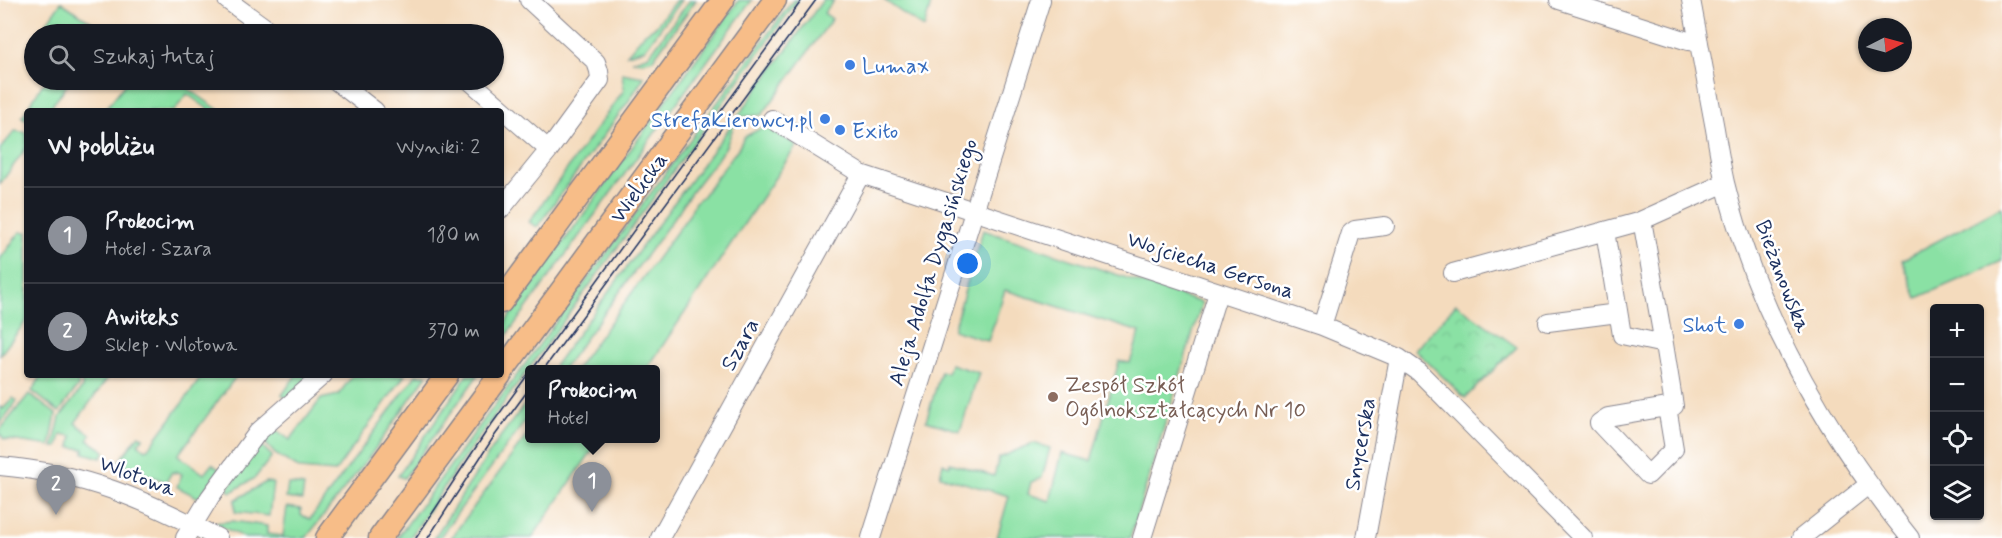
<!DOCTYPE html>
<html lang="pl">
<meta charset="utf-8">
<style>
body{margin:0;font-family:Mynerve,sans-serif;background:#242831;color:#f1f3f6}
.controls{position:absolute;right:18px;bottom:18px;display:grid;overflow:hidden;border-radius:6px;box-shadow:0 2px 4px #0004}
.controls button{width:54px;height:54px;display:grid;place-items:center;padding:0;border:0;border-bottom:2px solid #363941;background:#171b24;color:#f1f3f6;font:30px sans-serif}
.compass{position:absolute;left:1858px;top:18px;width:54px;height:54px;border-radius:50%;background:#171b24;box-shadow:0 2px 4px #0004;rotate:84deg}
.you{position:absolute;left:968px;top:264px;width:21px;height:21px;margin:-15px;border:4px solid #fff;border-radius:50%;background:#1a73e8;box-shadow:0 0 0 9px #1a73e833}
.badge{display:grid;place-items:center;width:39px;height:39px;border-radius:50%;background:#8c9099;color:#fff;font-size:20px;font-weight:700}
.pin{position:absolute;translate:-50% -50px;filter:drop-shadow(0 2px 3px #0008)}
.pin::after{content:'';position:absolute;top:32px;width:21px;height:18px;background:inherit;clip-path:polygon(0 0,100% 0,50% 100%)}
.popup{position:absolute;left:525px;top:365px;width:135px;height:78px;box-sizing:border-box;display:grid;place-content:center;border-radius:6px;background:#171b24;filter:drop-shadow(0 2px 4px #0005);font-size:20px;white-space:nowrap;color:#9ea1a6}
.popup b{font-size:22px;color:#f1f3f6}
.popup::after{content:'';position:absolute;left:50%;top:100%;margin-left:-12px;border:12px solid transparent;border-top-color:#171b24}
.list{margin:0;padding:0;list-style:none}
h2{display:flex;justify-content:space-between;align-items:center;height:78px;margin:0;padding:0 24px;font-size:26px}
h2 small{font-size:20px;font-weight:400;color:#9ea1a6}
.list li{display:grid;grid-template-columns:39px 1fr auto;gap:18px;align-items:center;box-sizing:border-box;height:96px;padding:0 24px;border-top:2px solid #363941}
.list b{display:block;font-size:22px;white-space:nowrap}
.list p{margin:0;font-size:20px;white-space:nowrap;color:#9ea1a6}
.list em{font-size:20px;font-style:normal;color:#9ea1a6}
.icon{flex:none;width:33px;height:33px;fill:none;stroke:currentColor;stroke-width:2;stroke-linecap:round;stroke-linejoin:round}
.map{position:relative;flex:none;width:2002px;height:538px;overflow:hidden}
.search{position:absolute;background:#171b24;box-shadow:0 2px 4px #0004;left:24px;top:24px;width:480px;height:66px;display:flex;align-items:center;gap:15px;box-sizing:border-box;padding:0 21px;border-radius:33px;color:#9ea1a6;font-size:22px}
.panel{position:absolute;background:#171b24;box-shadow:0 2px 4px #0004;left:24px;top:108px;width:480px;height:270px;border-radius:6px}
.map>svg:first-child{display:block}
</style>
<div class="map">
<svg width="2002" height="538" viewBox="0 0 2002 538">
<defs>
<pattern id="park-crowns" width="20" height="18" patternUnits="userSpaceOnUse" patternTransform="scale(1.5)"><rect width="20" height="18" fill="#8ae1a4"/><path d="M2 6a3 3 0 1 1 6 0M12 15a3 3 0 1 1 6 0" fill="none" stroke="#76c190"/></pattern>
</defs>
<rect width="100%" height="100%" fill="#fff"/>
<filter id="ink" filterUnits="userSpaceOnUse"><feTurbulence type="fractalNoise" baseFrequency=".0167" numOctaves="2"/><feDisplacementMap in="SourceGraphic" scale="12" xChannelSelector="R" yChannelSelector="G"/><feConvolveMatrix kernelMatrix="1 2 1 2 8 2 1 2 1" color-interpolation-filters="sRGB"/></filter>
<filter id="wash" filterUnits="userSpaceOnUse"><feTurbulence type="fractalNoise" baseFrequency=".008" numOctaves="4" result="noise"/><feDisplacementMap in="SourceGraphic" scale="24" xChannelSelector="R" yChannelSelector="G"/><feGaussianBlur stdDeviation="1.35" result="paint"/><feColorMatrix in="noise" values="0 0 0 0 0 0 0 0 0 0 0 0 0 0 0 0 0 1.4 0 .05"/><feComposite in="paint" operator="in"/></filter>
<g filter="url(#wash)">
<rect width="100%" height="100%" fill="#f4dbbd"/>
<path fill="#8ae1a4" stroke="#528881" stroke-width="1.5" d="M 676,0 L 681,0 L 645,49 L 627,54 L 645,33 L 655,27 Z
M 690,0 L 696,0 L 653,59 L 643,62 L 632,61 L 649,55 Z
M 739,0 L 752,0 L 501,343 L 501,328 Z
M 793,0 L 798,0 L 465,456 L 410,538 L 397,538 Z
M 823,0 L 834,0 L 824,13 L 832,19 L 762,115 L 737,117 C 733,126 729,141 725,148 C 710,170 692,188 679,211 L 563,369 L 552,369 Z
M 884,0 L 932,0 L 924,28 Z
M 61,2 L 107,32 L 105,34 L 72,34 L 63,27 L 58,34 L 42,34 L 43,28 Z
M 622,73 L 644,77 L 628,102 L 537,227 L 529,222 L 624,90 Z
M 52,80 L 71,80 L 48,111 L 27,111 L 27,120 L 22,117 L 42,85 Z
M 128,80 L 176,80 L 220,111 L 211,111 L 187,94 L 174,111 L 104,111 Z
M 765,126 L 797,145 L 647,369 L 575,370 L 689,215 L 695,202 L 702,197 L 739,147 L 744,137 Z
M 15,131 L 27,133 L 27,147 L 0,184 L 0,149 Z
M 2002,206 L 2002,261 L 1917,298 L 1902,260 Z
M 983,230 L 1202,303 L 1130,538 L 997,538 L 1009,496 L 940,476 L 943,463 L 949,466 L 950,463 L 994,476 L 999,458 L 1033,443 L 1050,448 L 1042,478 L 1031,482 L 1028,494 L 1050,501 L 1062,453 L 1091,461 L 1119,361 L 1130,363 L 1140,332 L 1005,290 L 988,341 L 953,330 Z
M 20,232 L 27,232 L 27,320 L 0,355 L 0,259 Z
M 950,364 L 979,373 L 960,431 L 926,421 L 941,371 L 947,373 Z
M 42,375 L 78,375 L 78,386 L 59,412 L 32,391 Z
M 82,375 L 110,375 L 75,423 L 91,435 L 88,440 L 105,451 L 101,458 L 84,453 L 84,449 L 70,447 L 72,436 L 61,434 L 58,447 L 53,447 L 60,417 L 82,388 Z
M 203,375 L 237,375 L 178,455 L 204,474 L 212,464 L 220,470 L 199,498 L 177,487 L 182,474 L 176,471 L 175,473 L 172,472 L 166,482 L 118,463 L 139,435 L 143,438 L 138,444 L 146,450 L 152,444 Z
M 296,375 L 309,375 L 290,401 L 282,395 Z
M 353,375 L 405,375 L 335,472 L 300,469 L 275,454 L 262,439 L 276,427 L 275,429 L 290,440 L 321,399 L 338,395 Z
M 416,375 L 427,375 L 370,456 L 306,538 L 245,538 L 214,523 L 233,521 L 267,526 L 267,534 L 283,536 L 287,507 L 301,509 L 301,515 L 310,519 Z
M 467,375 L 478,375 L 404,478 L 398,476 Z
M 29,394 L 56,414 L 50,446 L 4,439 L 0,434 L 0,430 Z
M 13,398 L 17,401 L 0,424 L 0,407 L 3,409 Z
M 529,399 L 529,416 L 439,538 L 434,538 L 500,437 Z
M 529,432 L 529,438 L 600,439 L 532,538 L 451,538 Z
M 259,443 L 272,456 L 255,478 L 231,492 L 227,489 Z
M 266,482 L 273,483 L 269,516 L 235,512 L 235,500 Z
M 288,484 L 304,486 L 302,500 L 286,498 Z"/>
<path fill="url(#park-crowns)" stroke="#528881" stroke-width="1.5" d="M 1456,304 L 1517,347 L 1465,398 L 1415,350 Z"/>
</g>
<g filter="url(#ink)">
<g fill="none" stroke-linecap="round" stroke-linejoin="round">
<defs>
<path id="minor" d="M 227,0 L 274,34
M 1559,0 L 1688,41 L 1699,42
M 1691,0 C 1699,43 1707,86 1715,129 C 1718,147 1721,165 1725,183 C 1757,314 1826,433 1910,538
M 335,80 L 375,111
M 469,80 L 549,150
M 772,119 L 861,174 L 1322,326 L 1399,358 L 1419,372 L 1583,538
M 501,209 L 549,150 L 600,80 L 599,71 L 596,62 L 529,0
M 1642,220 L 1664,344
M 1605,231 L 1622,335 L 1664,344 L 1674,406 L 1667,407 L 1608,417 L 1599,423 L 1648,475 L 1674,449 L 1667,407
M 1453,273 L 1638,222 L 1725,183
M 1548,322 L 1618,313
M 1322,326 L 1351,233 L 1355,230 L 1385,226
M 0,466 C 84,473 144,499 218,538
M 185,538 L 210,497 L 258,432 L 323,375
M 660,538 L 861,174
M 871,538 L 1041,0
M 1142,538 L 1218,293
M 1366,538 L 1399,358
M 1801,538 L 1868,485"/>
<path id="major" d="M 501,302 L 723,0
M 501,373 L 775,0
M 327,538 L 447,375
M 380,538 L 500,375"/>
</defs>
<use href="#minor" stroke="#88858e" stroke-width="20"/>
<use href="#major" stroke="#88858e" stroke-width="25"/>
<use href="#minor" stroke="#fff" stroke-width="18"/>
<use href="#major" stroke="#f7bd88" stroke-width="22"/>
<path stroke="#1b2f5e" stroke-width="1.5" d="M 532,370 L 802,0
M 543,370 L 816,0
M 416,538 L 486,432 L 529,373
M 428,538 L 493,438 L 529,389"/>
</g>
</g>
<g fill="#3f7fe0" stroke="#fff" stroke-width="2">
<circle cx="850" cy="65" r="6"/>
<circle cx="825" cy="119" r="6"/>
<circle cx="840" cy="130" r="6"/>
<circle cx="1739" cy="324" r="6"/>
</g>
<circle fill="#8d6e63" stroke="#fff" stroke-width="2" cx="1053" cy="397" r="6"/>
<g text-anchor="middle" stroke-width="5" stroke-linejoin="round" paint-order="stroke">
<g font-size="22" fill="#366cbe" stroke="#fff" text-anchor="start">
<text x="862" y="73">Lumax</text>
<text x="813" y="127" text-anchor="end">StrefaKierowcy.pl</text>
<text x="852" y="138">Exito</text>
<text x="1727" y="332" text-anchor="end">Shot</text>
</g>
<g font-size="22" fill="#1b2f5e" stroke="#fff">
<text transform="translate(638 187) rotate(-54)" y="8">Wielicka</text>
<text transform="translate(932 262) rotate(-73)" y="8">Aleja Adolfa Dygasińskiego</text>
<text transform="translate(1211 264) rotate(18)" y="8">Wojciecha Gersona</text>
<text transform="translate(1784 276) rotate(69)" y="8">Bieżanowska</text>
<text transform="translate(739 344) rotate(-61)" y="8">Szara</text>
<text transform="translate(1359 444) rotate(-80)" y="8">Snycerska</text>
<text transform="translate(138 475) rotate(21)" y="8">Wlotowa</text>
</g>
<g font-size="22" fill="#785e54" stroke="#fff" text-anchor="start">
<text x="1065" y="392">Zespół Szkół<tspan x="1065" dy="25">Ogólnokształcących Nr 10</tspan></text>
</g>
</g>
</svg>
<div class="controls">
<button>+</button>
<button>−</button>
<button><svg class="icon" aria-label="locate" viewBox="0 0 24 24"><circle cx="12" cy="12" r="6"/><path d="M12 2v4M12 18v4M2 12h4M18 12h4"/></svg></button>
<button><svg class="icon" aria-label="layers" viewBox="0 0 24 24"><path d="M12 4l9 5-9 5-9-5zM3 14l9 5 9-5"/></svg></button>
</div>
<svg class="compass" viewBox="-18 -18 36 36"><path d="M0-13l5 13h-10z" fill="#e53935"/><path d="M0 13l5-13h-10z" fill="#9ea1a6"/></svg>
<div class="you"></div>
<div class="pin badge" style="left:592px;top:512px">1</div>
<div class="popup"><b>Prokocim</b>Hotel</div>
<div class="pin badge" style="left:56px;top:515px">2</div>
<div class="search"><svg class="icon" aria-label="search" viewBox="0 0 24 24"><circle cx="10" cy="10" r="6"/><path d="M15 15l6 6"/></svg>Szukaj tutaj</div>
<section class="panel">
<h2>W pobliżu<small>Wyniki: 2</small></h2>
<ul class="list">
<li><span class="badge">1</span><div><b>Prokocim</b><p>Hotel · Szara</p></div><em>180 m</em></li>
<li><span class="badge">2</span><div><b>Awiteks</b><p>Sklep · Wlotowa</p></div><em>370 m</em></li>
</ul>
</section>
</div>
